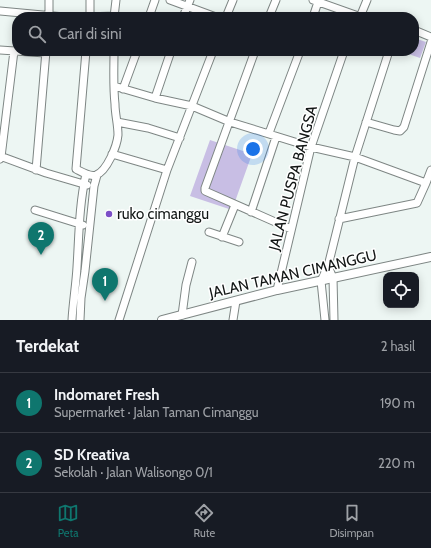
<!DOCTYPE html>
<html lang="id">
<meta charset="utf-8">
<style>
body{margin:0;font-family:Cabin,sans-serif;background:#242831;color:#f1f3f6}
.controls{position:absolute;right:12px;bottom:12px;display:grid;overflow:hidden;border-radius:8px;box-shadow:0 2px 10px #0003}
.controls button{width:36px;height:36px;display:grid;place-items:center;padding:0;border:0;border-bottom:1px solid #363941;background:#171b24;color:#f1f3f6;font:20px sans-serif}
.you{position:absolute;left:253px;top:149px;width:14px;height:14px;margin:-10px;border:3px solid #fff;border-radius:50%;background:#1a73e8;box-shadow:0 0 0 6px #1a73e833}
.badge{display:grid;place-items:center;width:26px;height:26px;border-radius:50%;background:#0f766e;color:#fff;font-size:13px;font-weight:700}
.pin{position:absolute;translate:-50% -33px;filter:drop-shadow(0 1px 2px #0008)}
.pin::after{content:'';position:absolute;top:21px;width:14px;height:12px;background:inherit;clip-path:polygon(0 0,100% 0,50% 100%)}
.list{margin:0;padding:0;list-style:none}
h2{display:flex;justify-content:space-between;align-items:center;height:52px;margin:0;padding:0 16px;font-size:17px}
h2 small{font-size:13px;font-weight:400;color:#9ea1a6}
.list li{display:grid;grid-template-columns:26px 1fr auto;gap:12px;align-items:center;box-sizing:border-box;height:60px;padding:0 16px;border-top:1px solid #363941}
.list b{display:block;font-size:15px;white-space:nowrap}
.list p{margin:0;font-size:13px;white-space:nowrap;color:#9ea1a6}
.list em{font-size:13px;font-style:normal;color:#9ea1a6}
.icon{flex:none;width:22px;height:22px;fill:none;stroke:currentColor;stroke-width:2;stroke-linecap:round;stroke-linejoin:round}
.map{position:relative;flex:none;width:431px;height:320px;overflow:hidden}
.search{position:absolute;background:#171b24;box-shadow:0 2px 10px #0003;left:12px;right:12px;top:12px;height:44px;display:flex;align-items:center;gap:10px;box-sizing:border-box;padding:0 14px;border-radius:16px;color:#9ea1a6;font-size:15px}
.sheet{height:172px;background:#171b24}
nav{display:flex;justify-content:space-around;align-items:center;box-sizing:border-box;height:56px;border-top:1px solid #363941;background:#171b24;font-size:11px;color:#9ea1a6}
nav a{display:grid;justify-items:center;gap:2px}
nav .on{color:#0f766e}
.map>svg:first-child{display:block}
</style>
<div class="map">
<svg width="431" height="320" viewBox="0 0 431 320">
<rect width="100%" height="100%" fill="#edf6f3"/>
<path fill="#c8bee4" d="M 414,38 L 426,42 L 420,58 L 400,51 L 414,51 Z
M 210,140 L 252,154 L 232,210 L 190,196 Z"/>
<g fill="none" stroke-linecap="round" stroke-linejoin="round">
<defs>
<path id="minor" d="M 49,0 L 49,17
M 170,0 L 216,17
M 313,0 L 361,17
M 0,11 L 64,17
M 85,17 L 115,16
M 90,17 L 90,0
M 114,17 L 116,0
M 149,17 L 155,0
M 183,17 L 190,0
M 226,17 L 233,0
M 269,17 L 276,0
M 313,17 L 318,2
M 360,17 L 367,0
M 414,30 L 431,37
M 0,50 L 45,53
M 86,51 L 76,169 C 82,172 89,177 96,175 C 107,171 117,146 118,135 C 118,124 115,114 115,104 C 113,86 114,69 114,51
M 255,51 L 205,188 L 205,191 L 291,229
M 114,86 L 155,98 L 192,106 L 230,122 L 311,147 L 355,157 L 426,183 L 431,170
M 123,89 L 137,51
M 155,98 L 171,51
M 117,122 L 148,128 L 180,138
M 366,122 L 394,130 L 400,131 L 404,127 L 431,42
M 269,133 L 300,51
M 112,154 L 167,170
M 0,156 L 46,173 L 87,185
M 0,159 L 1,157 L 14,51
M 36,170 L 46,51
M 35,210 L 83,225
M 251,212 L 276,137
M 339,219 L 417,203 L 426,183
M 209,232 L 239,242
M 222,237 L 235,205
M 328,266 L 333,278 L 334,320
M 277,290 L 311,147 L 344,51
M 182,315 L 186,285 L 192,262
M 72,320 C 73,302 76,285 77,267 C 79,236 79,205 86,174
M 80,320 L 81,298 L 85,271 L 94,186 L 97,175
M 119,320 L 120,317 L 167,170 L 213,51
M 233,320 L 236,301
M 325,320 L 321,281 L 328,266 L 355,157 L 389,51"/>
<path id="tertiary" d="M 162,320 L 277,290 L 431,257"/>
</defs>
<use href="#minor" stroke="#7e8684" stroke-width="9"/>
<use href="#tertiary" stroke="#7e8684" stroke-width="10"/>
<use href="#minor" stroke="#fff" stroke-width="7"/>
<use href="#tertiary" stroke="#fff" stroke-width="8"/>
</g>
<circle fill="#7c4fc7" stroke="#fff" stroke-width="1.5" cx="109" cy="214" r="4"/>
<g text-anchor="middle" stroke-width="3" stroke-linejoin="round" paint-order="stroke">
<g font-size="15" fill="#121615" stroke="#fff">
<text transform="translate(293 178) rotate(-75)" y="5">JALAN PUSPA BANGSA</text>
<text transform="translate(293 274) rotate(-13)" y="5">JALAN TAMAN CIMANGGU</text>
</g>
<g font-size="15" fill="#121615" stroke="#fff" text-anchor="start">
<text x="117" y="219">ruko cimanggu</text>
</g>
</g>
</svg>
<div class="controls">
<button><svg class="icon" aria-label="locate" viewBox="0 0 24 24"><circle cx="12" cy="12" r="6"/><path d="M12 2v4M12 18v4M2 12h4M18 12h4"/></svg></button>
</div>
<div class="you"></div>
<div class="pin badge" style="left:105px;top:301px">1</div>
<div class="pin badge" style="left:41px;top:255px">2</div>
<div class="search"><svg class="icon" aria-label="search" viewBox="0 0 24 24"><circle cx="10" cy="10" r="6"/><path d="M15 15l6 6"/></svg>Cari di sini</div>
</div>
<section class="sheet">
<h2>Terdekat<small>2 hasil</small></h2>
<ul class="list">
<li><span class="badge">1</span><div><b>Indomaret Fresh</b><p>Supermarket · Jalan Taman Cimanggu</p></div><em>190 m</em></li>
<li><span class="badge">2</span><div><b>SD Kreativa</b><p>Sekolah · Jalan Walisongo 0/1</p></div><em>220 m</em></li>
</ul>
</section>
<nav>
<a class="on"><svg class="icon" aria-label="map" viewBox="0 0 24 24"><path d="M3 6l6-2 6 2 6-2v14l-6 2-6-2-6 2zM9 4v14M15 6v14"/></svg>Peta</a>
<a><svg class="icon" aria-label="directions" viewBox="0 0 24 24"><path d="M12 3l9 9-9 9-9-9zM9 14v-3h6M13 9l2 2-2 2"/></svg>Rute</a>
<a><svg class="icon" aria-label="saved" viewBox="0 0 24 24"><path d="M7 4h10v16l-5-4-5 4z"/></svg>Disimpan</a>
</nav>
